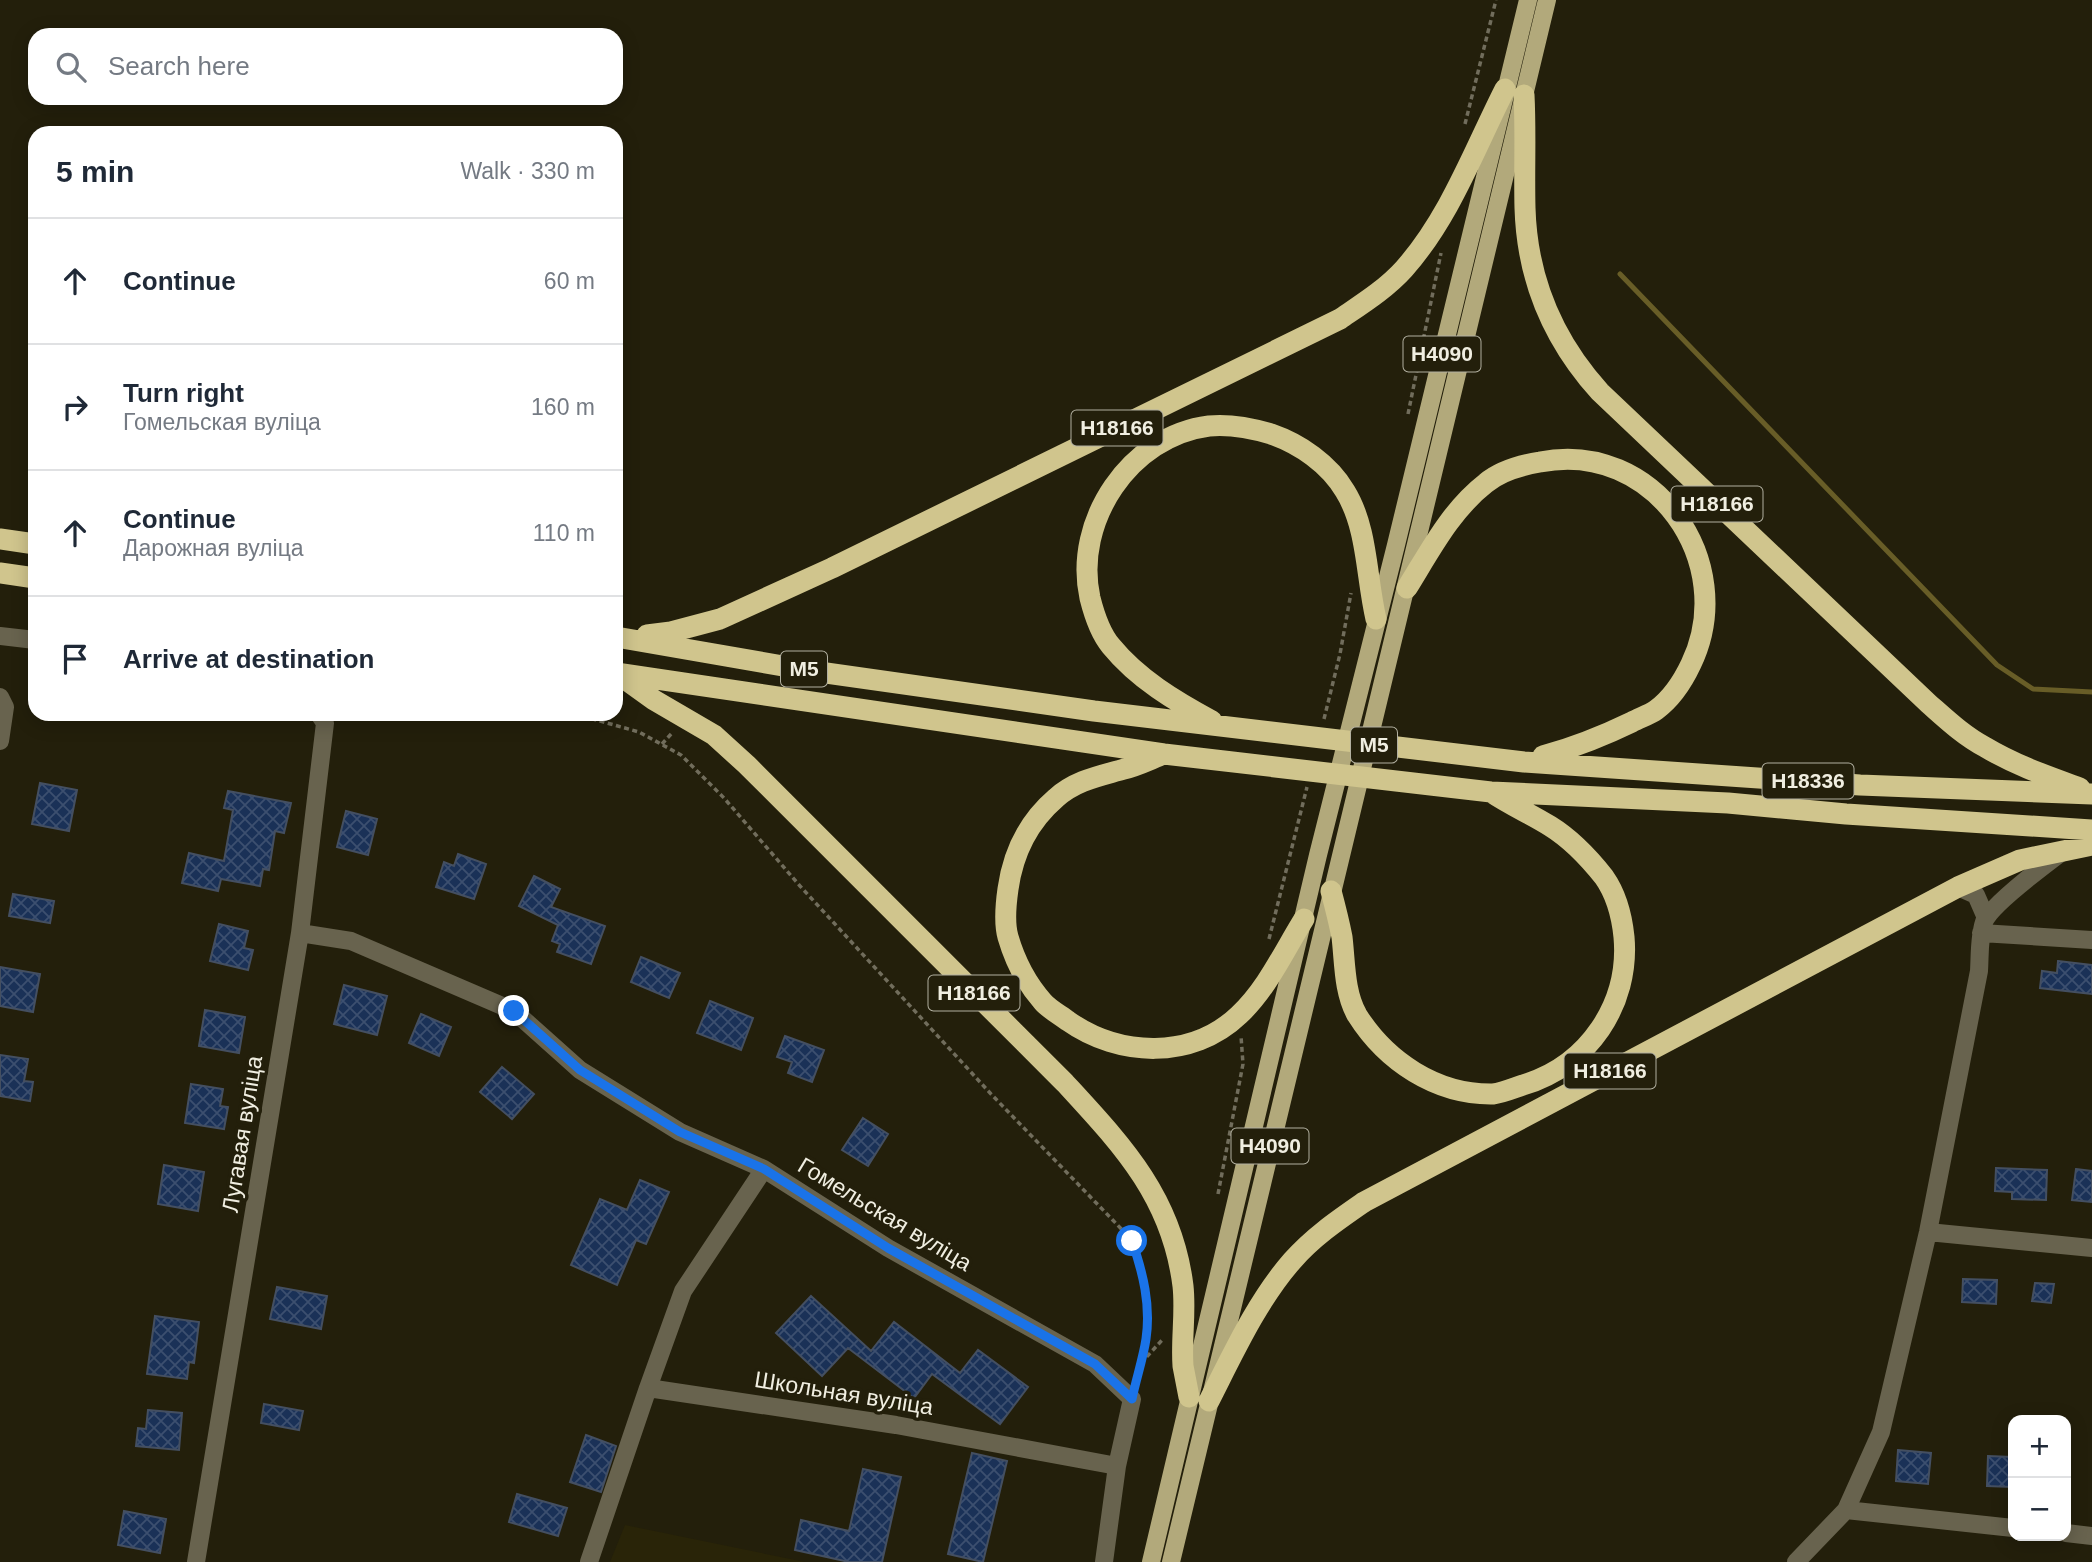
<!DOCTYPE html>
<meta charset="utf-8">
<style>
body{margin:0;font-family:Helvetica,sans-serif;background:#f6f6f7;color:#1f2937}
.controls{position:absolute;right:21px;bottom:21px;display:grid;overflow:hidden;border-radius:14px;box-shadow:0 4px 18px #0003}
.controls button{width:63px;height:63px;display:grid;place-items:center;padding:0;border:0;border-bottom:2px solid #e0e1e3;background:#fff;color:#1f2937;font:35px sans-serif}
.stop{position:absolute;width:21px;height:21px;margin:-16px;border:5px solid #1a73e8;border-radius:50%;background:#fff}
.stop.end{background:#1a73e8;border-color:#fff;box-shadow:0 2px 7px #0008}
.list{margin:0;padding:0;list-style:none}
h2{display:flex;justify-content:space-between;align-items:center;height:91px;margin:0;padding:0 28px;font-size:30px}
h2 small{font-size:23px;font-weight:400;color:#747a83}
.list li{display:grid;grid-template-columns:46px 1fr auto;gap:21px;align-items:center;box-sizing:border-box;height:126px;padding:0 28px;border-top:2px solid #e0e1e3}
.list b{display:block;font-size:26px;white-space:nowrap}
.list p{margin:0;font-size:23px;white-space:nowrap;color:#747a83}
.list em{font-size:23px;font-style:normal;color:#747a83}
.icon{flex:none;width:38px;height:38px;fill:none;stroke:currentColor;stroke-width:2;stroke-linecap:round;stroke-linejoin:round}
.map{position:relative;flex:none;width:2092px;height:1562px;overflow:hidden}
.search{position:absolute;background:#fff;box-shadow:0 4px 18px #0003;left:28px;top:28px;width:595px;height:77px;display:flex;align-items:center;gap:18px;box-sizing:border-box;padding:0 24px;border-radius:21px;color:#747a83;font-size:26px}
.panel{position:absolute;background:#fff;box-shadow:0 4px 18px #0003;left:28px;top:126px;width:595px;height:595px;border-radius:21px}
.map>svg:first-child{display:block}
</style>
<div class="map">
<svg width="2092" height="1562" viewBox="0 0 2092 1562">
<defs>
<pattern id="building-cross-hatch" width="8" height="8" patternUnits="userSpaceOnUse" patternTransform="scale(1.75)"><rect width="8" height="8" fill="#1a3157"/><path d="M0 0l8 8M0 8l8-8" fill="none" stroke="#3c4f6f"/></pattern>
</defs>
<rect width="100%" height="100%" fill="#231f0b"/>
<path fill="#292408" d="M 625,1525 L 805,1562 L 610,1562 Z"/>
<g fill="none" stroke-linecap="round" stroke-linejoin="round">
<path stroke="#685d27" stroke-width="5" d="M 1620,274 L 1997,665 L 2033,689 L 2092,692"/>
</g>
<path fill="url(#building-cross-hatch)" stroke="#444f61" stroke-width="2" d="M 40,783 L 77,790 L 69,831 L 32,824 Z
M 228,791 L 291,803 L 284,833 L 275,831 L 269,870 L 263,869 L 260,886 L 221,879 L 218,891 L 182,883 L 189,853 L 224,861 L 233,810 L 224,808 Z
M 346,811 L 377,819 L 368,855 L 337,847 Z
M 458,854 L 486,864 L 474,899 L 436,887 L 444,862 L 454,866 Z
M 534,876 L 560,889 L 551,907 L 605,926 L 591,964 L 557,952 L 560,944 L 552,941 L 558,925 L 519,906 Z
M 13,894 L 54,901 L 50,923 L 9,916 Z
M 219,924 L 248,931 L 244,948 L 253,950 L 248,970 L 210,961 Z
M 641,957 L 680,973 L 669,998 L 631,982 Z
M 2058,961 L 2092,965 L 2092,994 L 2040,988 L 2042,971 L 2057,973 Z
M 0,967 L 40,974 L 33,1012 L 0,1006 Z
M 344,985 L 387,996 L 377,1035 L 334,1024 Z
M 710,1001 L 753,1018 L 741,1050 L 697,1033 Z
M 205,1010 L 245,1017 L 239,1053 L 199,1046 Z
M 421,1014 L 451,1027 L 439,1056 L 409,1043 Z
M 785,1036 L 824,1050 L 812,1082 L 788,1073 L 792,1062 L 777,1057 Z
M 0,1055 L 28,1059 L 24,1081 L 33,1082 L 30,1101 L 0,1096 Z
M 502,1067 L 534,1094 L 512,1119 L 480,1092 Z
M 191,1084 L 223,1089 L 220,1106 L 228,1107 L 224,1129 L 185,1123 Z
M 863,1118 L 888,1134 L 868,1166 L 842,1150 Z
M 164,1165 L 204,1172 L 198,1211 L 158,1204 Z
M 1996,1168 L 2047,1170 L 2046,1200 L 2012,1199 L 2012,1192 L 1995,1191 Z
M 2076,1169 L 2092,1171 L 2092,1202 L 2072,1200 Z
M 640,1180 L 669,1192 L 646,1244 L 636,1240 L 617,1285 L 571,1265 L 600,1199 L 627,1210 Z
M 1963,1279 L 1997,1280 L 1996,1304 L 1962,1302 Z
M 2035,1283 L 2054,1284 L 2051,1303 L 2032,1301 Z
M 277,1287 L 327,1296 L 321,1329 L 270,1319 Z
M 811,1296 L 871,1351 L 894,1322 L 960,1373 L 978,1350 L 1028,1387 L 1000,1424 L 932,1374 L 914,1398 L 848,1348 L 822,1376 L 776,1333 Z
M 155,1316 L 199,1322 L 194,1363 L 189,1362 L 187,1379 L 147,1374 Z
M 264,1404 L 303,1411 L 299,1430 L 261,1423 Z
M 148,1410 L 182,1413 L 179,1450 L 136,1446 L 138,1428 L 146,1429 Z
M 586,1435 L 616,1446 L 601,1492 L 570,1482 Z
M 1898,1450 L 1931,1453 L 1928,1484 L 1896,1481 Z
M 972,1453 L 1007,1461 L 983,1562 L 948,1554 Z
M 1988,1456 L 2012,1457 L 2012,1487 L 1987,1486 Z
M 863,1469 L 901,1477 L 882,1562 L 849,1562 L 795,1550 L 801,1520 L 849,1531 Z
M 517,1494 L 567,1508 L 558,1536 L 509,1522 Z
M 124,1511 L 166,1519 L 160,1553 L 118,1545 Z"/>
<g fill="none" stroke-linecap="round" stroke-linejoin="round">
<path stroke="#716d5c" stroke-width="3.5" stroke-dasharray="5 3.5" stroke-linecap="butt" d="M 1465,124 L 1496,0
M 1408,414 L 1441,253
M 575,714 L 639,732 L 681,755 L 724,798 L 800,886 L 991,1094 L 1132,1240 C 1143,1273 1151,1306 1146,1340 C 1144,1353 1138,1365 1136,1378
M 1324,719 L 1340,654 L 1351,593
M 662,744 L 672,733
M 1269,939 L 1307,787
M 1218,1194 L 1243,1064 L 1241,1036
M 1141,1363 L 1164,1338"/>
<path stroke="#68634e" stroke-width="18" d="M 0,636 L 35,640
M 0,697 L 5,707 L 0,741
M 1958,887 L 1976,895 L 1986,918
M 300,933 L 351,941 L 514,1011 L 580,1070 L 680,1132 L 764,1169
M 1981,933 L 2092,940
M 1928,1232 L 2092,1248
M 648,1388 L 683,1291 L 764,1169 L 888,1248 L 1095,1364 L 1132,1399 L 1117,1466
M 1846,1510 L 2013,1528
M 2066,1533 L 2092,1536
M 196,1562 L 300,933 L 325,723 L 319,714
M 589,1562 L 648,1388 L 896,1425 L 1117,1466 L 1104,1562
M 1796,1562 L 1846,1510 L 1881,1432 L 1928,1232 L 1979,971 C 1980,955 1979,937 1984,922 C 1991,905 2046,864 2062,852"/>
<path stroke="#b2a97b" stroke-width="18" d="M 1151,1562 L 1318,855 L 1396,545 L 1528,0
M 1171,1562 L 1547,0"/>
<path stroke="#d0c58d" stroke-width="21" d="M 1524,95 C 1526,133 1524,170 1525,208 C 1527,278 1553,340 1600,392 L 1929,704 C 1946,719 1964,736 1985,747 C 2015,765 2047,776 2080,788
M 0,539 L 35,544
M 0,573 L 35,578
M 1407,588 C 1430,551 1451,510 1486,483 C 1500,471 1522,465 1540,462 C 1653,439 1740,562 1691,664 C 1683,681 1671,699 1656,710 C 1649,715 1639,718 1632,722 C 1601,737 1576,747 1543,756
M 647,635 L 671,632 L 720,619 L 832,568 L 1340,319 C 1362,304 1386,289 1404,269 C 1450,217 1474,150 1505,89
M 616,637 L 812,671 L 1094,711 L 1524,762 L 1860,785 L 2092,794
M 616,673 L 1164,754 L 1491,792 L 1728,803 L 1846,814 L 2092,830
M 622,677 L 654,700 L 714,735 L 747,765 L 1065,1083 C 1122,1145 1172,1197 1183,1286 C 1186,1313 1181,1339 1183,1366 C 1185,1376 1187,1387 1189,1397
M 1212,721 C 1175,701 1138,679 1111,646 C 1100,633 1094,614 1090,598 C 1073,521 1130,436 1209,426 C 1230,424 1251,428 1271,434 C 1300,444 1329,464 1345,491 C 1368,528 1366,577 1376,619
M 1164,754 C 1151,759 1137,766 1124,769 C 1100,776 1076,780 1056,798 C 1028,822 1013,853 1008,889 C 1006,903 1004,923 1008,937 C 1015,961 1026,983 1043,1002 C 1049,1009 1060,1015 1068,1021 C 1119,1057 1192,1060 1239,1015 C 1267,989 1284,951 1304,919
M 1331,891 C 1335,906 1339,922 1342,937 C 1345,962 1344,992 1357,1015 C 1386,1061 1436,1095 1493,1094 C 1502,1093 1514,1088 1523,1085 C 1588,1066 1630,1004 1624,937 C 1622,917 1616,894 1604,877 C 1589,858 1571,839 1550,826 C 1531,814 1510,805 1491,792
M 1209,1401 C 1233,1354 1257,1301 1292,1261 C 1313,1237 1338,1220 1364,1202 L 1958,887 L 2020,860 L 2092,845"/>
</g>
<g fill="none" stroke-linecap="round" stroke-linejoin="round">
<path stroke="#1a73e8" stroke-width="9" d="M 514,1011 L 580,1070 L 680,1132 L 764,1169 L 888,1248 L 1095,1364 L 1132,1399 C 1136,1379 1143,1359 1146,1339 C 1151,1305 1143,1273 1132,1241"/>
</g>
<g text-anchor="middle" stroke-width="7" stroke-linejoin="round" paint-order="stroke">
<g fill="#231f0b" stroke="#b2b0a1" stroke-width="2">
<rect x="1403.5" y="336.5" width="77" height="35" rx="5"/>
<rect x="1071.5" y="410.5" width="91" height="35" rx="5"/>
<rect x="1671.5" y="486.5" width="91" height="35" rx="5"/>
<rect x="781" y="651.5" width="46" height="35" rx="5"/>
<rect x="1351" y="727.5" width="46" height="35" rx="5"/>
<rect x="1762.5" y="763.5" width="91" height="35" rx="5"/>
<rect x="928.5" y="975.5" width="91" height="35" rx="5"/>
<rect x="1564.5" y="1053.5" width="91" height="35" rx="5"/>
<rect x="1231.5" y="1128.5" width="77" height="35" rx="5"/>
</g>
<g font-size="21" font-weight="bold" fill="#f0eee1">
<text x="1442" y="361">Н4090</text>
<text x="1117" y="435">Н18166</text>
<text x="1717" y="511">Н18166</text>
<text x="804" y="676">М5</text>
<text x="1374" y="752">М5</text>
<text x="1808" y="788">Н18336</text>
<text x="974" y="1000">Н18166</text>
<text x="1610" y="1078">Н18166</text>
<text x="1270" y="1153">Н4090</text>
</g>
<g font-size="23" fill="#f0eee1" stroke="#231f0b">
<text transform="translate(242 1134) rotate(-81)" y="8">Лугавая вуліца</text>
<text transform="translate(885 1214) rotate(31)" y="8">Гомельская вуліца</text>
<text transform="translate(844 1393) rotate(9)" y="8">Школьная вуліца</text>
</g>
</g>
</svg>
<div class="controls">
<button>+</button>
<button>−</button>
</div>
<div class="stop" style="left:1132px;top:1241px"></div>
<div class="stop end" style="left:514px;top:1011px"></div>
<div class="search"><svg class="icon" aria-label="search" viewBox="0 0 24 24"><circle cx="10" cy="10" r="6"/><path d="M15 15l6 6"/></svg>Search here</div>
<section class="panel">
<h2>5 min<small>Walk · 330 m</small></h2>
<ul class="list">
<li><svg class="icon" aria-label="ahead" viewBox="0 0 24 24"><path d="M12 20V5M6 11l6-6 6 6"/></svg><div><b>Continue</b></div><em>60 m</em></li>
<li><svg class="icon" aria-label="right" viewBox="0 0 24 24"><path d="M7 20v-9h11M14 6l5 5-5 5"/></svg><div><b>Turn right</b><p>Гомельская вуліца</p></div><em>160 m</em></li>
<li><svg class="icon" aria-label="ahead" viewBox="0 0 24 24"><path d="M12 20V5M6 11l6-6 6 6"/></svg><div><b>Continue</b><p>Дарожная вуліца</p></div><em>110 m</em></li>
<li><svg class="icon" aria-label="arrive" viewBox="0 0 24 24"><path d="M6 21V4h12l-3 4 3 4H6"/></svg><div><b>Arrive at destination</b></div></li>
</ul>
</section>
</div>
